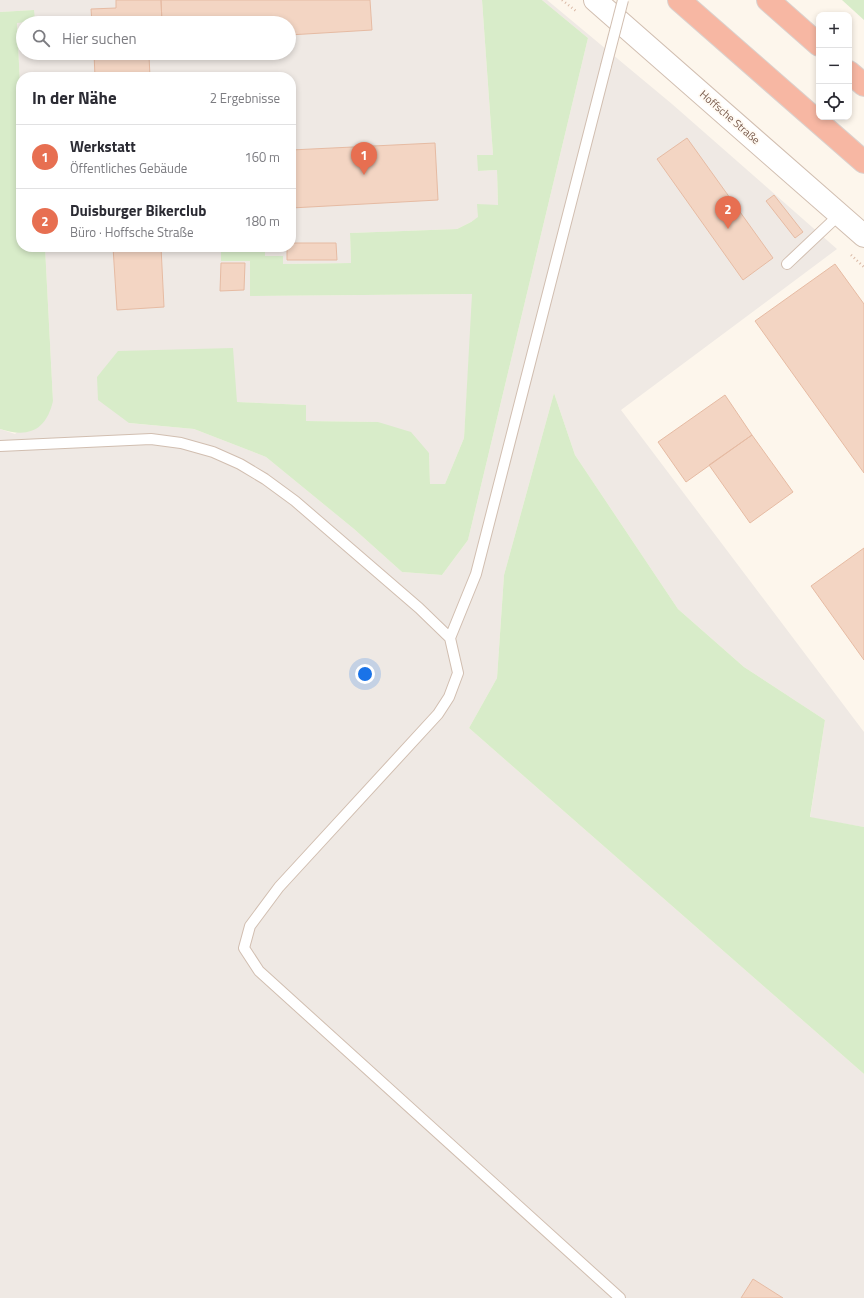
<!DOCTYPE html>
<html lang="de">
<meta charset="utf-8">
<style>
body{margin:0;font-family:"Titillium Web",sans-serif;background:#f2f2f3;color:#2b2b33}
.controls{position:absolute;right:12px;top:12px;display:grid;overflow:hidden;border-radius:8px;box-shadow:0 2px 6px #0003}
.controls button{width:36px;height:36px;display:grid;place-items:center;padding:0;border:0;border-bottom:1px solid #e1e1e2;background:#fff;color:#2b2b33;font:20px sans-serif}
.you{position:absolute;left:365px;top:674px;width:14px;height:14px;margin:-10px;border:3px solid #fff;border-radius:50%;background:#1a73e8;box-shadow:0 0 0 6px #1a73e833}
.badge{display:grid;place-items:center;width:26px;height:26px;border-radius:50%;background:#e76f51;color:#fff;font-size:13px;font-weight:700}
.pin{position:absolute;translate:-50% -33px;filter:drop-shadow(0 1px 2px #0008)}
.pin::after{content:'';position:absolute;top:21px;width:14px;height:12px;background:inherit;clip-path:polygon(0 0,100% 0,50% 100%)}
.list{margin:0;padding:0;list-style:none}
h2{display:flex;justify-content:space-between;align-items:center;height:52px;margin:0;padding:0 16px;font-size:17px}
h2 small{font-size:13px;font-weight:400;color:#7c7c81}
.list li{display:grid;grid-template-columns:26px 1fr auto;gap:12px;align-items:center;box-sizing:border-box;height:64px;padding:0 16px;border-top:1px solid #e1e1e2}
.list b{display:block;font-size:15px;white-space:nowrap}
.list p{margin:0;font-size:13px;white-space:nowrap;color:#7c7c81}
.list em{font-size:13px;font-style:normal;color:#7c7c81}
.icon{flex:none;width:22px;height:22px;fill:none;stroke:currentColor;stroke-width:2;stroke-linecap:round;stroke-linejoin:round}
.map{position:relative;flex:none;width:864px;height:1298px;overflow:hidden}
.search{position:absolute;background:#fff;box-shadow:0 2px 6px #0003;left:16px;top:16px;width:280px;height:44px;display:flex;align-items:center;gap:10px;box-sizing:border-box;padding:0 14px;border-radius:22px;color:#7c7c81;font-size:15px}
.panel{position:absolute;background:#fff;box-shadow:0 2px 6px #0003;left:16px;top:72px;width:280px;height:180px;border-radius:16px}
.map>svg:first-child{display:block}
</style>
<div class="map">
<svg width="864" height="1298" viewBox="0 0 864 1298">
<rect width="100%" height="100%" fill="#fdf6ec"/>
<path fill="#efe9e4" fill-rule="evenodd" d="M 0,0 L 482,0 L 493,155 L 478,171 L 497,170 L 498,205 L 471,222 L 457,229 L 350,233 L 351,263 L 283,264 L 265,256 L 265,247 L 291,247 L 291,77 L 21,77 L 21,105 L 17,23 L 34,10 L 0,12 ZM 23,23 L 289,23 L 289,53 L 23,53 Z
M 542,0 L 547,0 L 672,104 L 837,249 L 621,410 L 864,732 L 864,827 L 810,818 L 825,720 L 744,667 L 678,609 L 575,455 L 554,393 L 504,575 L 497,678 L 469,728 L 864,1074 L 864,1298 L 0,1298 L 0,429 L 15,434 L 53,401 L 45,247 L 221,247 L 221,261 L 250,261 L 251,296 L 473,294 L 464,438 L 445,484 L 430,484 L 429,453 L 378,422 L 306,421 L 306,405 L 237,402 L 128,423 L 194,429 L 266,457 L 354,529 L 402,572 L 442,575 L 468,540 L 588,38 Z"/>
<path fill="#d8ecc9" d="M 482,0 L 542,0 L 588,38 L 468,540 L 442,575 L 402,572 L 354,529 L 266,457 L 194,429 L 129,423 L 98,400 L 97,377 L 118,351 L 233,348 L 237,402 L 306,405 L 306,421 L 378,422 L 411,432 L 429,453 L 430,484 L 445,484 L 464,438 L 472,294 L 250,296 L 250,261 L 221,261 L 221,247 L 265,247 L 265,256 L 283,256 L 283,264 L 351,263 L 350,233 L 457,229 L 471,222 L 478,217 L 477,204 L 498,205 L 497,170 L 478,171 L 477,155 L 493,155 Z
M 842,0 L 864,0 L 864,20 Z
M 34,10 L 35,21 L 17,23 L 21,105 L 21,247 L 45,247 L 53,401 C 46,431 28,438 0,429 L 0,12 Z
M 554,393 L 575,455 L 678,609 L 744,667 L 825,720 L 810,817 L 864,827 L 864,1074 L 469,728 L 497,678 L 504,575 Z"/>
<path fill="#f3d5c3" stroke="#e6bba3" d="M 116,0 L 161,0 L 162,23 L 92,23 L 91,9 L 116,8 Z
M 161,0 L 370,0 L 372,30 L 289,35 L 289,23 L 162,23 Z
M 94,53 L 164,53 L 164,55 L 149,56 L 150,77 L 95,77 Z
M 164,53 L 179,53 L 179,54 L 164,55 Z
M 687,138 L 773,258 L 743,280 L 657,159 Z
M 435,143 L 438,200 L 291,208 L 291,150 Z
M 774,195 L 803,232 L 795,238 L 766,201 Z
M 291,243 L 336,243 L 337,260 L 287,260 L 287,247 L 291,247 Z
M 113,247 L 161,247 L 164,307 L 117,310 Z
M 221,263 L 245,263 L 244,290 L 220,291 Z
M 835,264 L 864,304 L 864,473 L 755,321 Z
M 725,395 L 752,435 L 686,482 L 658,442 Z
M 752,435 L 793,492 L 750,523 L 709,465 Z
M 864,548 L 864,660 L 811,586 Z
M 753,1279 L 783,1298 L 741,1298 Z"/>
<g fill="none" stroke-linecap="round" stroke-linejoin="round">
<defs>
<path id="service" d="M 787,264 L 840,214
M 0,446 L 151,439 L 181,443 L 213,452 L 240,464 L 265,479 L 295,501 L 419,608 L 450,638 L 458,673 L 449,697 L 438,714 L 279,887 L 250,926 L 244,948 L 259,971 L 620,1298
M 450,638 L 476,574 L 606,66"/>
<path id="tertiary" d="M 595,0 L 864,236"/>
<path id="motorway" d="M 679,0 L 864,162
M 768,0 L 819,45
M 849,72 L 864,85"/>
</defs>
<use href="#service" stroke="#d1beb0" stroke-width="12"/>
<use href="#tertiary" stroke="#d1beb0" stroke-width="24"/>
<use href="#motorway" stroke="#dad1cd" stroke-width="24"/>
<path stroke="#d9b8a5" stroke-width="2.5" stroke-dasharray="1 3" stroke-linecap="butt" d="M 562,0 L 576,11
M 851,255 L 864,267"/>
<use href="#service" stroke="#fff" stroke-width="10"/>
<use href="#tertiary" stroke="#fff" stroke-width="22"/>
<use href="#motorway" stroke="#f7b7a3" stroke-width="22"/>
<defs>
<path id="service-bridge" d="M 606,66 L 623,0"/>
</defs>
<use href="#service-bridge" stroke="#d1beb0" stroke-width="12" stroke-linecap="butt"/>
<use href="#service-bridge" stroke="#fff" stroke-width="10"/>
</g>
<g text-anchor="middle" stroke-width="3.5" stroke-linejoin="round" paint-order="stroke">
<g font-size="11" fill="#7a5c4d" stroke="#fffaf3">
<text transform="translate(730 117) rotate(41)" y="4">Hoffsche Straße</text>
</g>
</g>
</svg>
<div class="controls">
<button>+</button>
<button>−</button>
<button><svg class="icon" aria-label="locate" viewBox="0 0 24 24"><circle cx="12" cy="12" r="6"/><path d="M12 2v4M12 18v4M2 12h4M18 12h4"/></svg></button>
</div>
<div class="you"></div>
<div class="pin badge" style="left:364px;top:175px">1</div>
<div class="pin badge" style="left:728px;top:229px">2</div>
<div class="search"><svg class="icon" aria-label="search" viewBox="0 0 24 24"><circle cx="10" cy="10" r="6"/><path d="M15 15l6 6"/></svg>Hier suchen</div>
<section class="panel">
<h2>In der Nähe<small>2 Ergebnisse</small></h2>
<ul class="list">
<li><span class="badge">1</span><div><b>Werkstatt</b><p>Öffentliches Gebäude</p></div><em>160 m</em></li>
<li><span class="badge">2</span><div><b>Duisburger Bikerclub</b><p>Büro · Hoffsche Straße</p></div><em>180 m</em></li>
</ul>
</section>
</div>
